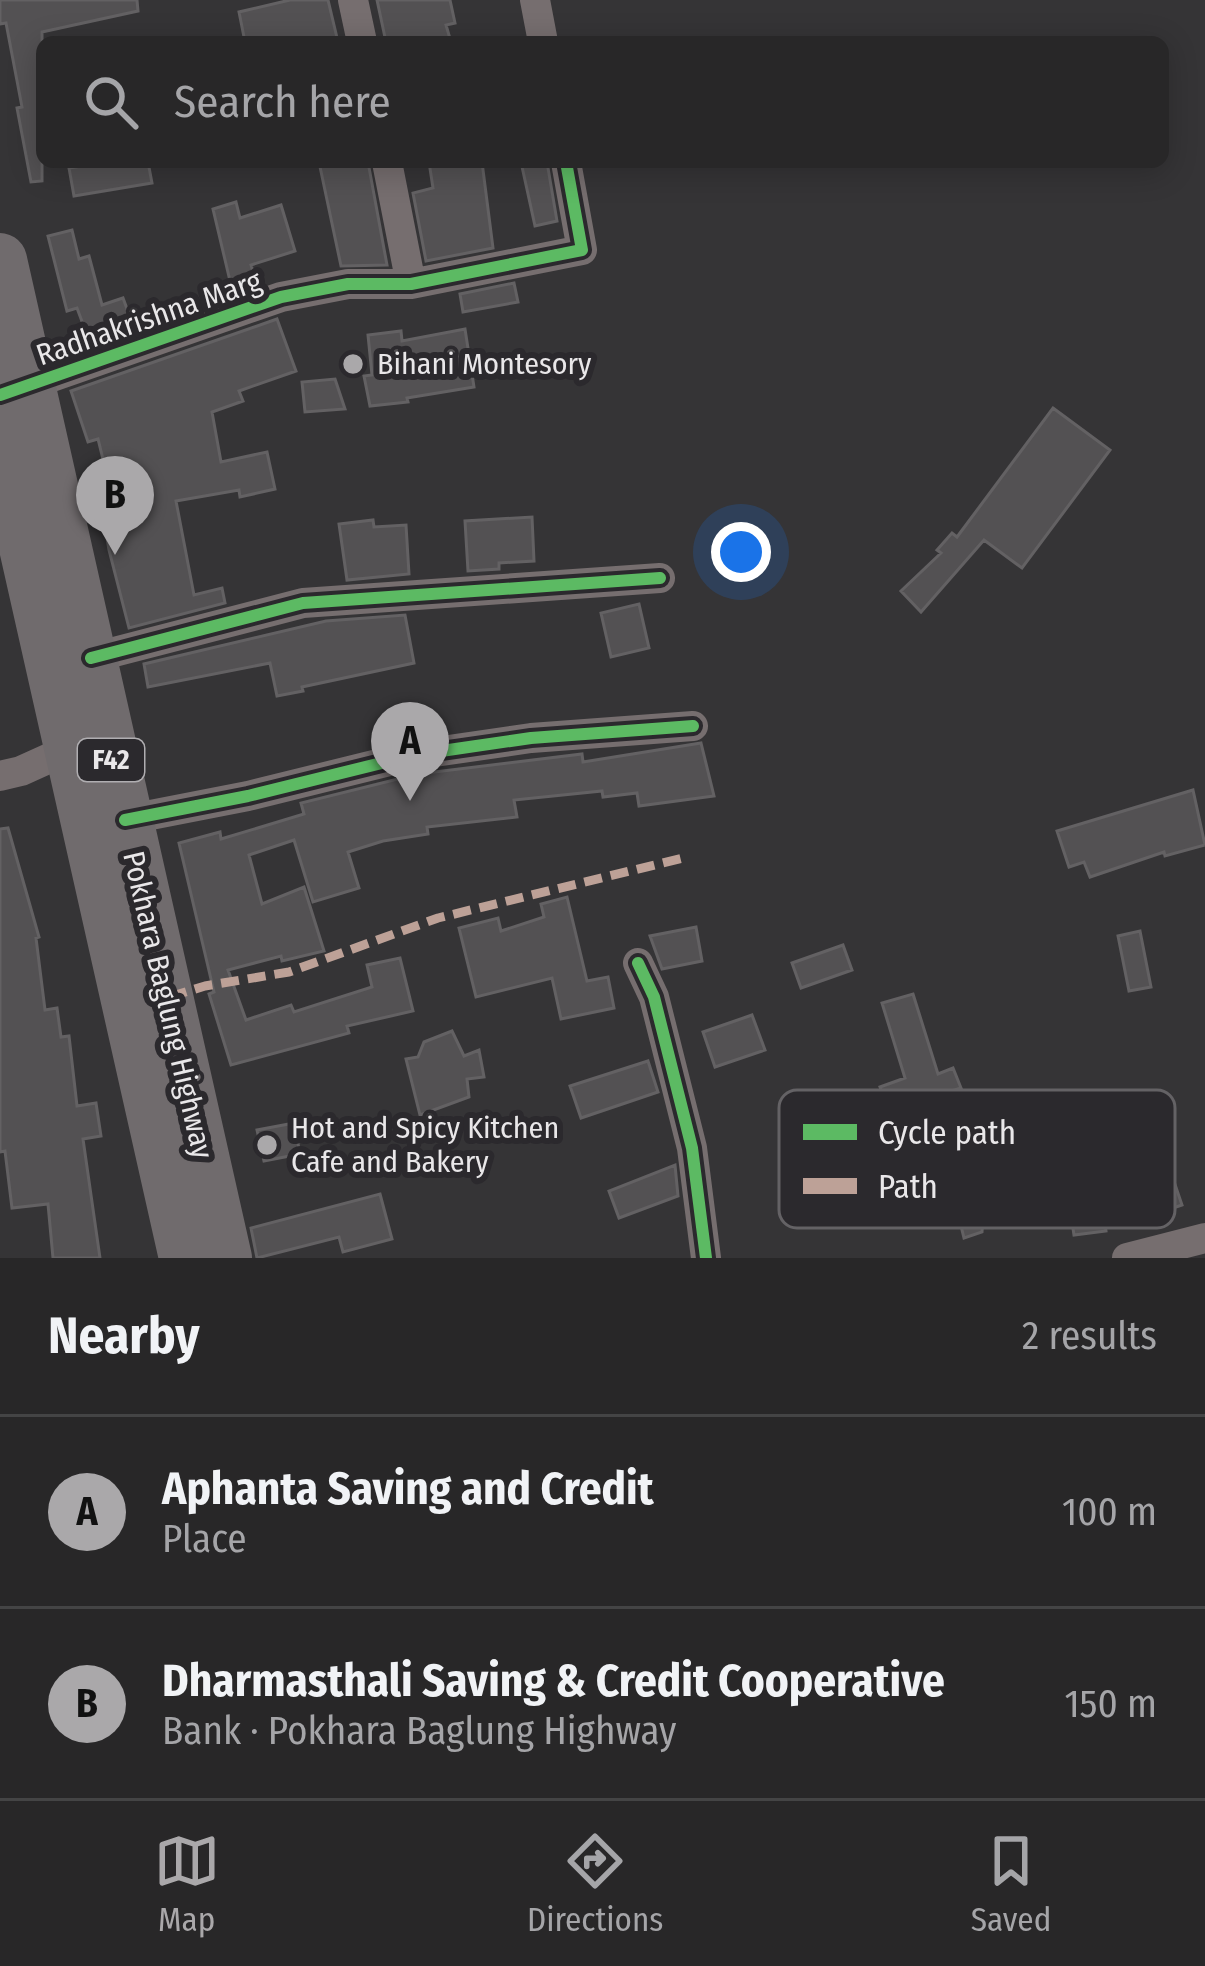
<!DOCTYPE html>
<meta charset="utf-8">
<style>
body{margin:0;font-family:"Fira Sans Condensed",sans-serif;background:#302f30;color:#f1f3f6}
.you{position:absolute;left:741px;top:552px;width:42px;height:42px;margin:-30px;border:9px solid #fff;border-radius:50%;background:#1a73e8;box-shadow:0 0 0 18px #1a73e833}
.badge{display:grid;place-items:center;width:78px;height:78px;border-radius:50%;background:#aaa8aa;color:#111;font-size:39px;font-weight:700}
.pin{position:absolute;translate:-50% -99px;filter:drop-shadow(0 3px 6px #0008)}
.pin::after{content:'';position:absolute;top:63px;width:42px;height:36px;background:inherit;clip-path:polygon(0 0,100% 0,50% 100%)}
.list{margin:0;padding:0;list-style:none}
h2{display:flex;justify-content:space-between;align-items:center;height:156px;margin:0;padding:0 48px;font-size:51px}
h2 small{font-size:39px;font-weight:400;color:#a5a5a8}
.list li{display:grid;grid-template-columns:78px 1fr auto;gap:36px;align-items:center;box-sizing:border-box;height:192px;padding:0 48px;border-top:3px solid #444445}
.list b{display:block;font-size:45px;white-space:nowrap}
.list p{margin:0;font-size:39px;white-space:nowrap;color:#a5a5a8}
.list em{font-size:39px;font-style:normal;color:#a5a5a8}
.icon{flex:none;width:66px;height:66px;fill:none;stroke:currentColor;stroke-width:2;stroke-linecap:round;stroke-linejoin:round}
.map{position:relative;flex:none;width:1205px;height:1258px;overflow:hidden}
.search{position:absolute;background:#282728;box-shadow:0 6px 30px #0003;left:36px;right:36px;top:36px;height:132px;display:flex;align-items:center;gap:30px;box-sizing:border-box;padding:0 42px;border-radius:18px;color:#a5a5a8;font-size:45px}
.sheet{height:540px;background:#282728}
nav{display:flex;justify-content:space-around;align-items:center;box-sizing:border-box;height:168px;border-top:3px solid #444445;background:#282728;font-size:33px;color:#a5a5a8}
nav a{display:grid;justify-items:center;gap:6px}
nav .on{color:#aaa8aa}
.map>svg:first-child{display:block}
</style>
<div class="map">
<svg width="1205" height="1258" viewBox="0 0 1205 1258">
<rect width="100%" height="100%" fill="#353436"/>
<path fill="#535153" stroke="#636163" stroke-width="3" d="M 0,0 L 137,0 L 138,11 L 42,32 L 42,181 L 31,182 L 17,108 L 22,107 L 6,23 L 0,24 Z
M 290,0 L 328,0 L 338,42 L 245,42 L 239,12 Z
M 377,0 L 450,0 L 455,23 L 446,25 L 451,42 L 386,42 Z
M 107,162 L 148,162 L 152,183 L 74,196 L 69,168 Z
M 319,162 L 368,162 L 387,265 L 341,266 Z
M 429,162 L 482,162 L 493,248 L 426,261 L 413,193 L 433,188 Z
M 521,162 L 547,162 L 557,221 L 535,226 Z
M 236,202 L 240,218 L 281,205 L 295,251 L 251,265 L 254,275 L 230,281 L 213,209 Z
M 72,230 L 79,259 L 89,256 L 102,305 L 123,298 L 134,328 L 90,343 L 77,308 L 67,311 L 48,236 Z
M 514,283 L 518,302 L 463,312 L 460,294 Z
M 277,319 L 296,371 L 239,391 L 243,401 L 212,412 L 221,462 L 267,452 L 275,489 L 240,497 L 239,490 L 176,501 L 194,595 L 222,588 L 225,603 L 129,628 L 109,550 L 99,490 L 110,488 L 98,439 L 88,442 L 71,391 Z
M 465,329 L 474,387 L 407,398 L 408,402 L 370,406 L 364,376 L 372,375 L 368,335 L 401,331 L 402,341 Z
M 335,379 L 345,409 L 305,412 L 302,382 Z
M 1053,408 L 1110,450 L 1022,568 L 984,540 L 921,612 L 901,591 L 941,553 L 937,550 L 952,533 L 957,537 Z
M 532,517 L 534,561 L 499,563 L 499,569 L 468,571 L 465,521 Z
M 373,520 L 374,527 L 406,525 L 409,574 L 347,580 L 339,524 Z
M 639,604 L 649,648 L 611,657 L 601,613 Z
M 405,615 L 414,663 L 302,687 L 303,691 L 277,696 L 270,663 L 148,687 L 144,664 L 326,621 Z
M 701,743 L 714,796 L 639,806 L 637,793 L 603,797 L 602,791 L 514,800 L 517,817 L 427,827 L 428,834 L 383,841 L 348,852 L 359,888 L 313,902 L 294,840 L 249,855 L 262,904 L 304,887 L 324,951 L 282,961 L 281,956 L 228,970 L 246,1020 L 291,1005 L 294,1012 L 372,987 L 367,965 L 400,958 L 413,1011 L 347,1026 L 349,1033 L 231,1065 L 209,994 L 214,992 L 179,843 L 220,832 L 221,839 L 304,814 L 301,803 L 418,774 L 582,754 L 583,762 Z
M 1193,790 L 1205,845 L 1165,856 L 1164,852 L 1090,877 L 1084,862 L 1069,867 L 1057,831 Z
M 8,828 L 39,937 L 36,938 L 45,1010 L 57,1008 L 61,1037 L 69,1036 L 77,1106 L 96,1103 L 101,1136 L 83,1139 L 100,1258 L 53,1258 L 48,1204 L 12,1208 L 5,1151 L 0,1152 L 0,829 Z
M 567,897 L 587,981 L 608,977 L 614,1008 L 561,1019 L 552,978 L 476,997 L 459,928 L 498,918 L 501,931 L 544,917 L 541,904 Z
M 696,927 L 702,961 L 662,969 L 650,936 Z
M 1140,931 L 1151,987 L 1129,991 L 1118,936 Z
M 843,945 L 852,970 L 801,988 L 792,963 Z
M 913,994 L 938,1074 L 953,1068 L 961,1088 L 889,1111 L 880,1087 L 905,1078 L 882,1003 Z
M 752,1015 L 765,1050 L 715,1067 L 703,1032 Z
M 452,1031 L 464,1056 L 479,1050 L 484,1077 L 467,1079 L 469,1097 L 420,1115 L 406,1059 L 418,1057 L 424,1042 Z
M 648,1061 L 658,1092 L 581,1118 L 570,1086 Z
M 294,1123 L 300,1154 L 264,1161 L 257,1130 Z
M 1164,1152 L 1182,1205 L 1152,1215 L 1134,1161 Z
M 675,1165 L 678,1196 L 619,1218 L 609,1191 Z
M 1097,1171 L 1106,1231 L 1074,1235 L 1065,1176 Z
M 1010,1191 L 1015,1214 L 983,1218 L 982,1232 L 964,1238 L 960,1222 L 926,1227 L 923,1210 Z
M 380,1194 L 392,1239 L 343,1252 L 339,1237 L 257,1258 L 251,1228 Z"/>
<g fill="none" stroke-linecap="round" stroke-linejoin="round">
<path stroke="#766e6f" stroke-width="30" d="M 353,0 L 362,42
M 535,0 L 543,42
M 387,162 L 411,284
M 0,395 L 281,297 L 348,284 L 411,284 L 582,250 L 566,162
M 91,658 L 303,603 L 660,578
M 0,776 L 21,771 L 83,743
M 125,820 L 248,796 L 414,755 L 531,738 L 693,726
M 638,963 L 654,997 L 692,1148 L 706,1258
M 1127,1258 L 1205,1238"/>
<path stroke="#706b6d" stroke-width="54" d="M 0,260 L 225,1258
M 0,432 L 186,1258"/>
<path stroke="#bda197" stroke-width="9" stroke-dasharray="18 9" stroke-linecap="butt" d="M 169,997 L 205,986 L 289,972 L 438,918 L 687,857"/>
<defs>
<path id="cycleway" d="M 0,395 L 281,297 L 348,284 L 411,284 L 582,250 L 566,162
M 91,658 L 303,603 L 660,578
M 125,820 L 248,796 L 414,755 L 531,738 L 693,726
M 638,963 L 654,997 L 692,1148 L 706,1258"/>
</defs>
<use href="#cycleway" stroke="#2b292d" stroke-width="20"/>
<use href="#cycleway" stroke="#5cba63" stroke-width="12"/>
</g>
<g fill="#aaa8aa" stroke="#2b292d" stroke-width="4.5">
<circle cx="353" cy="364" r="12"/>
<circle cx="267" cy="1145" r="12"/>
</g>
<g text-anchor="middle" stroke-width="12" stroke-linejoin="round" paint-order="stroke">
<rect fill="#2b292d" stroke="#b0aeb1" stroke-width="3" x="78" y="739" width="66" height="42" rx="9"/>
<g font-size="27" font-weight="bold" fill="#e9e7e9">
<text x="111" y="769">F42</text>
</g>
<g font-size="30" fill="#e9e7e9" stroke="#2b292d">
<text transform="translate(149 318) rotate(-19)" y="10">Radhakrishna Marg</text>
<text transform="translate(168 1005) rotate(77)" y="10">Pokhara Baglung Highway</text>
</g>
<g font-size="30" fill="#e9e7e9" stroke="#2b292d" text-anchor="start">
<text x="377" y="374">Bihani Montesory</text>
<text x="291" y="1138">Hot and Spicy Kitchen<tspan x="291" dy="34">Cafe and Bakery</tspan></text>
</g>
</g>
<rect x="779" y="1090" width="396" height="138" rx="18" fill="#2b292d" stroke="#646265" stroke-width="3"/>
<rect x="803" y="1124" width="54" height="16" fill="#5cba63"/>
<rect x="803" y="1178" width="54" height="16" fill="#bda197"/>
<g font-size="33" fill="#e9e7e9">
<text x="878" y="1144">Cycle path</text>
<text x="878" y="1198">Path</text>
</g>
</svg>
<div class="you"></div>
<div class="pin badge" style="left:410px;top:801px">A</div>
<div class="pin badge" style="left:115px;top:555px">B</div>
<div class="search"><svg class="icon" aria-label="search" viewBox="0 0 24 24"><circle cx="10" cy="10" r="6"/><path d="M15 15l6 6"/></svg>Search here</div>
</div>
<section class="sheet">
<h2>Nearby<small>2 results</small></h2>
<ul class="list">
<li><span class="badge">A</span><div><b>Aphanta Saving and Credit</b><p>Place</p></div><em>100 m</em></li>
<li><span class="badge">B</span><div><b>Dharmasthali Saving &amp; Credit Cooperative</b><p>Bank · Pokhara Baglung Highway</p></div><em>150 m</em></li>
</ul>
</section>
<nav>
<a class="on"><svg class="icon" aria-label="map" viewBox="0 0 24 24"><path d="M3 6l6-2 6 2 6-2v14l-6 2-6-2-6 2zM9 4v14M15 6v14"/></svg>Map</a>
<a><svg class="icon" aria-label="directions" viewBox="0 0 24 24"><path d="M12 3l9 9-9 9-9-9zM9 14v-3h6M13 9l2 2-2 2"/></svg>Directions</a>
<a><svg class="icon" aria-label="saved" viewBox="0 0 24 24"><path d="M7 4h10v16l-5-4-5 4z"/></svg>Saved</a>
</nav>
